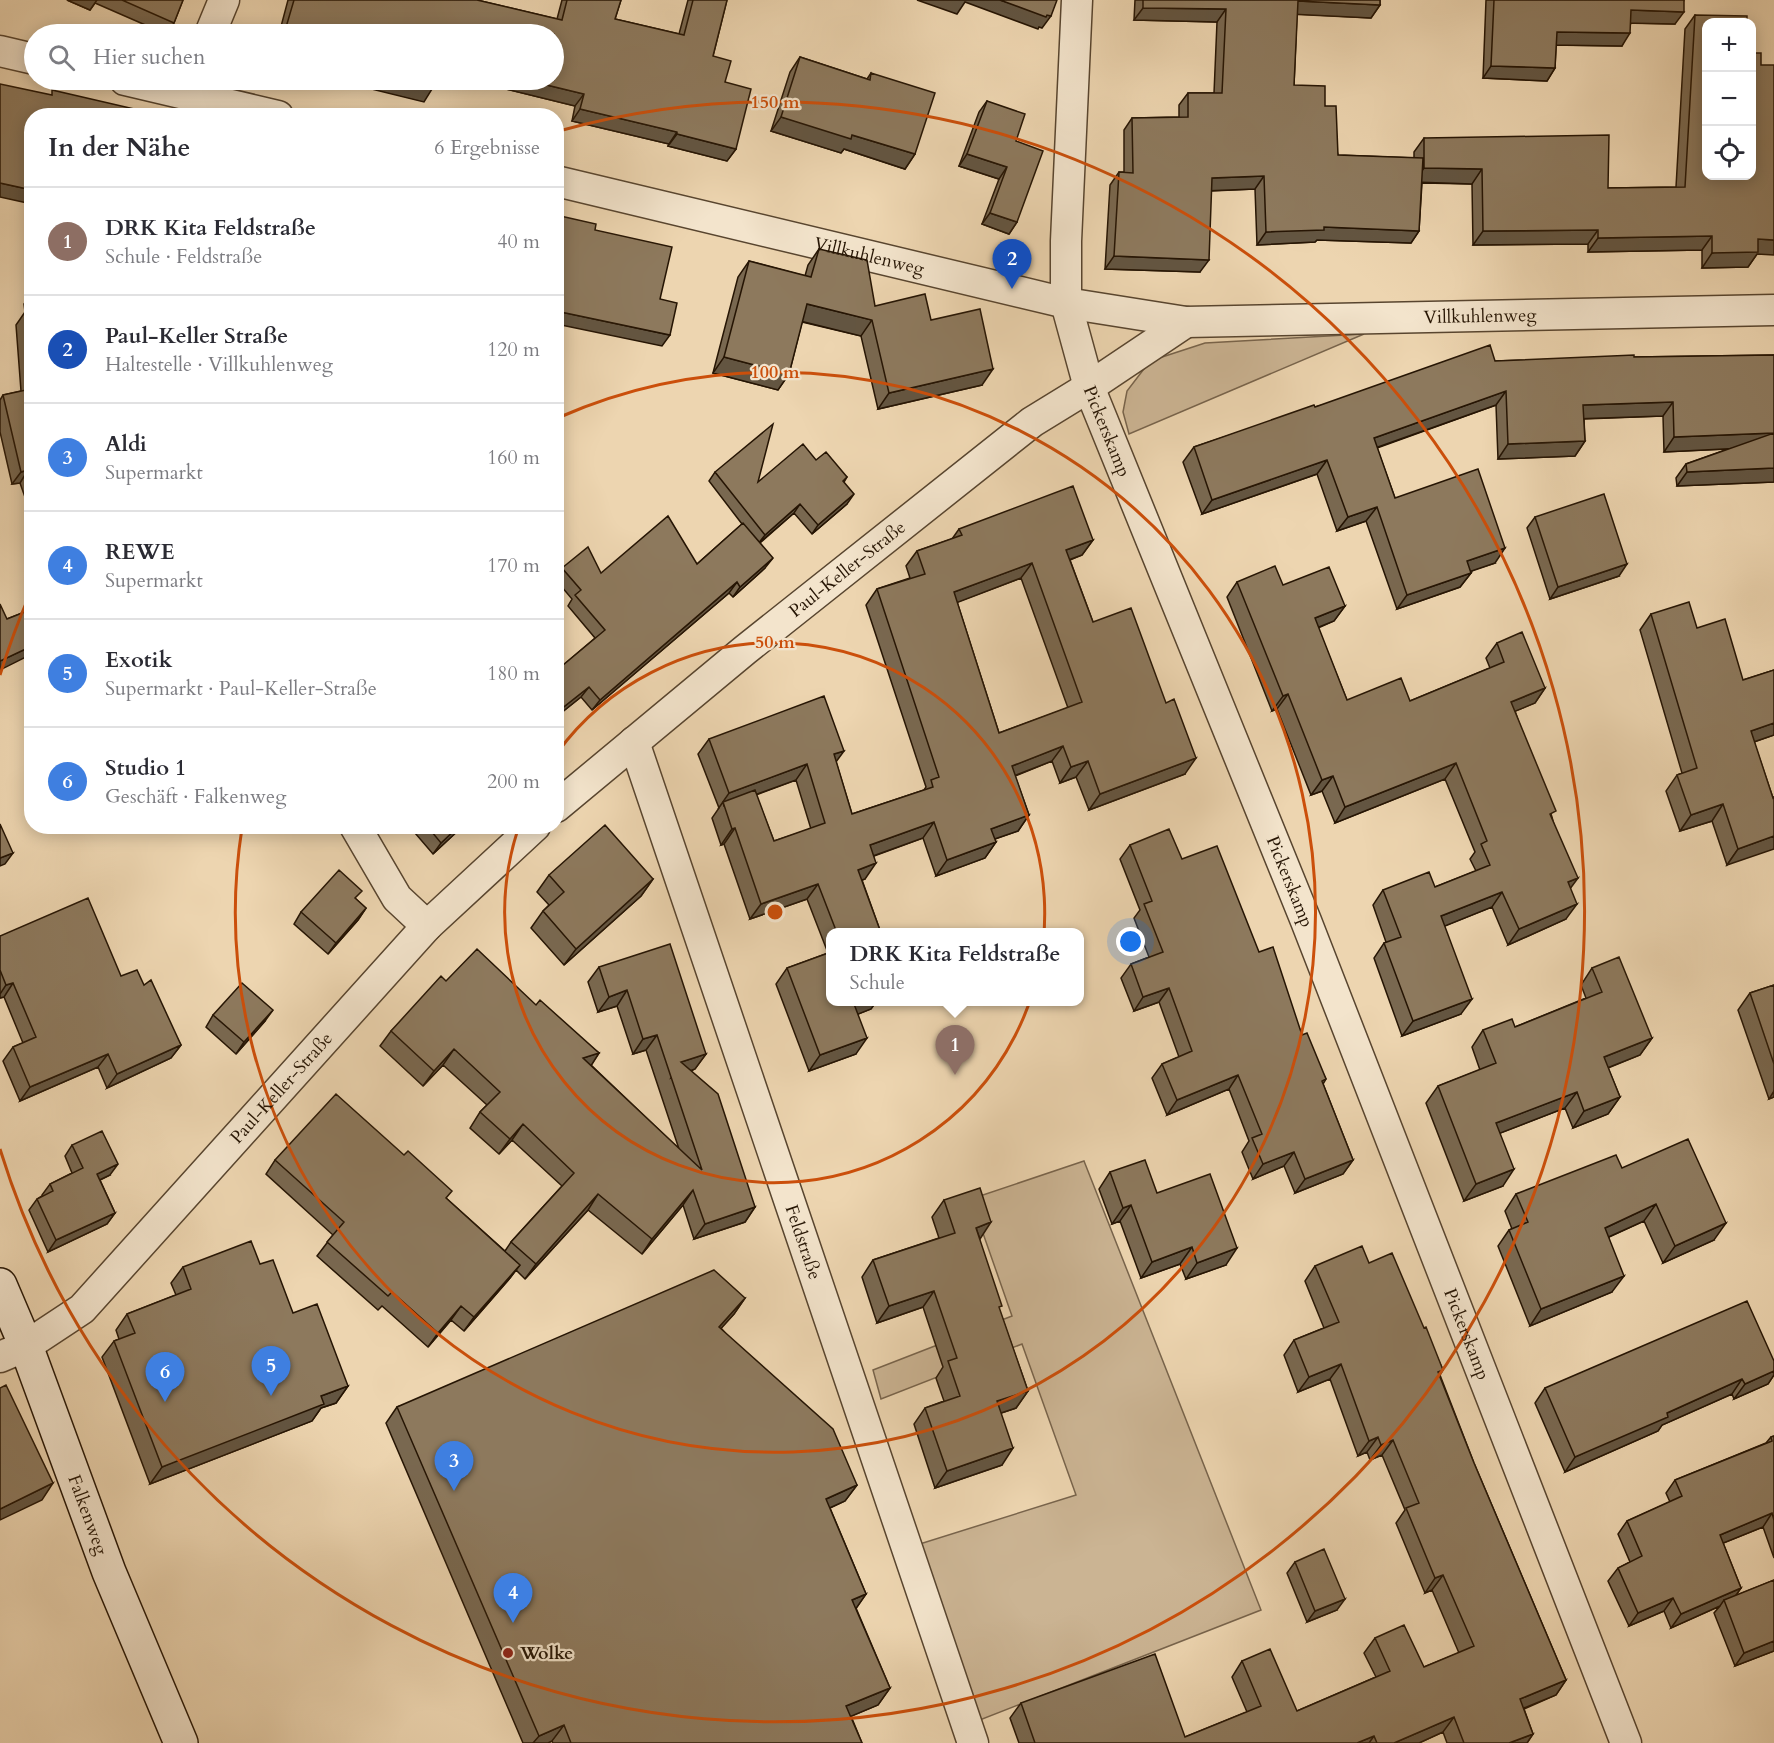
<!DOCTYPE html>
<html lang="de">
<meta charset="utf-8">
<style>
body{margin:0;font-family:Cardo,serif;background:#f7f7f7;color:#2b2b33}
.controls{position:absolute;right:18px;top:18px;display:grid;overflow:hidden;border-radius:12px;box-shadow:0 3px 15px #0003}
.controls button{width:54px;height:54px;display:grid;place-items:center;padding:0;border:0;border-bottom:2px solid #e1e1e2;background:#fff;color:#2b2b33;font:30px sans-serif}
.you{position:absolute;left:1131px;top:942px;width:21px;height:21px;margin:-15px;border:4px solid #fff;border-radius:50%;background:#1a73e8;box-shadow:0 0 0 9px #1a73e833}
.badge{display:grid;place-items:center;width:39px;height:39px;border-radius:50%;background:#8f2418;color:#fff;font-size:20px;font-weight:700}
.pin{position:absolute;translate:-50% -50px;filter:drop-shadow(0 2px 3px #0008)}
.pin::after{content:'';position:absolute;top:32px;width:21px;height:18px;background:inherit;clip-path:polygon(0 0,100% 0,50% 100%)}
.popup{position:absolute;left:826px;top:928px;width:258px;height:78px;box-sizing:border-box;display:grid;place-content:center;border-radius:12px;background:#fff;filter:drop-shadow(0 2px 4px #0005);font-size:20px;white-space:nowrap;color:#7c7c81}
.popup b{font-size:22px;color:#2b2b33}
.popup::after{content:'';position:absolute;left:50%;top:100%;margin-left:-12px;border:12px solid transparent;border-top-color:#fff}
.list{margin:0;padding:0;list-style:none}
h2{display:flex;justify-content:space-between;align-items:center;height:78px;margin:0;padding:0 24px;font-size:26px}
h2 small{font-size:20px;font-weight:400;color:#7c7c81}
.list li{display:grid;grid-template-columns:39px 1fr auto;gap:18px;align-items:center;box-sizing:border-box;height:108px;padding:0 24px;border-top:2px solid #e1e1e2}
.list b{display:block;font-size:22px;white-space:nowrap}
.list p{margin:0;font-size:20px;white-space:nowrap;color:#7c7c81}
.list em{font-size:20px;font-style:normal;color:#7c7c81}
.icon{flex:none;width:33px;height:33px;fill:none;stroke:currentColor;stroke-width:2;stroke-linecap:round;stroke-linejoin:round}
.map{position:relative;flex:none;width:1774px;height:1743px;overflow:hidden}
.search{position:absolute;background:#fff;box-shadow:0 3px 15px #0003;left:24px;top:24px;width:540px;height:66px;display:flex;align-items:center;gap:15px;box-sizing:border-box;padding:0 21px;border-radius:33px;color:#7c7c81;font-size:22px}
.panel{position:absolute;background:#fff;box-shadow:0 3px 15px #0003;left:24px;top:108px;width:540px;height:726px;border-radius:24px}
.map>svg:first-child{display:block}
</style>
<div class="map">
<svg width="1774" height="1743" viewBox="0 0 1774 1743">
<rect width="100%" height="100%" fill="#edd5b0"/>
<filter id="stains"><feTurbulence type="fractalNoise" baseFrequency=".00333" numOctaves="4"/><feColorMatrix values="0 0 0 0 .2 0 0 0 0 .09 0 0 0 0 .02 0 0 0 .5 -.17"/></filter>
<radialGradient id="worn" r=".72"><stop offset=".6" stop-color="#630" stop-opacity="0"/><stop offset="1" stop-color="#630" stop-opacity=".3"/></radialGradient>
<path fill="#cbb493" stroke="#78644c" stroke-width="1.5" d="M 1364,334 L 1129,434 L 1123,412 L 1127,391 L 1150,361 L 1205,343 Z
M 1084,1161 L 1261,1610 L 967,1725 L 907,1548 L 1076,1495 L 1022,1344 L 881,1399 L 873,1370 L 1012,1316 L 971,1199 Z"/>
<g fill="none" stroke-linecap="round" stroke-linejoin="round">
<defs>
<g id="minor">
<path id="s1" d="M 1077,0 L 1066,241 L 1066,303 L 1089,387 L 1306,921 L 1626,1743"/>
<path d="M 210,34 L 224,0"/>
<path d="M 0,51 L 34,59"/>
<path d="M 125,80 L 278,116"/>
<path id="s2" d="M 556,181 L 1066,303 L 1186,322 L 1774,310"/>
<path id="s3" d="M 634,742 L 973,1743"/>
<path id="s4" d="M 556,807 L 745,650 L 1032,422 L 1089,387 L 1186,322"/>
<path d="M 355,826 L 397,898 L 427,926"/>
<path id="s5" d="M 0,1357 L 26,1346 L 82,1309 L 427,926 L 535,826"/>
</g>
<g id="secondary">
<path id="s6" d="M 0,1285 L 26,1346 L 109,1572 L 181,1743"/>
</g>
</defs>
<use href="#minor" stroke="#58452f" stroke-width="33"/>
<use href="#secondary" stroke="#261504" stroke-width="36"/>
<use href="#minor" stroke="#f3e4cc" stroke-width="30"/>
<use href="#secondary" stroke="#f3e4cc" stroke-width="33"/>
</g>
<path fill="#796850" stroke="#261504" stroke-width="1.5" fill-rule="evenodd" d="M 67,0 L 183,0 L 174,23 L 166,34 L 95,3 L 90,10 Z
M 288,0 L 477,0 L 557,19 L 562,0 L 621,0 L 615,19 L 679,34 L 688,0 L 727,0 L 713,56 L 725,82 L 736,149 L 727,161 L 668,146 L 669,144 L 572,121 L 575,106 L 470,80 L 554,80 L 554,34 L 279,34 Z
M 1135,0 L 1380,0 L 1380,5 L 1371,18 L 1297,14 L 1294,85 L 1325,106 L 1338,155 L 1414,158 L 1414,152 L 1424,138 L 1608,188 L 1676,187 L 1685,29 L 1695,15 L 1707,22 L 1757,254 L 1748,267 L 1702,268 L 1702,250 L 1588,252 L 1588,244 L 1473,245 L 1472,184 L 1422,183 L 1419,231 L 1411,243 L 1317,240 L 1315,242 L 1257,245 L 1255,189 L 1211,191 L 1200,272 L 1105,269 L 1110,185 L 1119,172 L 1124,172 L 1124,130 L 1132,118 L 1179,117 L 1179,105 L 1188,93 L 1214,93 L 1217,22 L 1134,20 Z
M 1486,0 L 1684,0 L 1675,24 L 1631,23 L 1622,46 L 1556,45 L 1555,68 L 1547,81 L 1483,78 Z
M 800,57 L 867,79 L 871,73 L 915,154 L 905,169 L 844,149 L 841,153 L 771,131 L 790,72 Z
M 987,101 L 1016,141 L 1017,222 L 1009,234 L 982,224 L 999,179 L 959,166 L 979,112 Z
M 819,249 L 875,306 L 931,320 L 982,385 L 878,409 L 861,336 L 802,322 L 789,374 L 778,390 L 713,373 L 738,277 L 749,261 L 805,276 L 808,265 Z
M 32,293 L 32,517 L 20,483 L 12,484 L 0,432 L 0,400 L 3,395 L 21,391 L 16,325 L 25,312 L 24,304 Z
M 1774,355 L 1774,482 L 1677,486 L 1676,478 L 1686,464 L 1728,449 L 1664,452 L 1663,416 L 1584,419 L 1585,441 L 1575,456 L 1498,459 L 1496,405 L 1377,448 L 1395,498 L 1495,563 L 1470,571 L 1471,573 L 1460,587 L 1397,609 L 1366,521 L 1337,531 L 1317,474 L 1202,514 L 1183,462 L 1194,447 L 1315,407 L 1495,361 L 1634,357 Z
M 816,460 L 847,477 L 844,482 L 847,504 L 812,534 L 794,513 L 760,543 L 765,568 L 733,597 L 729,593 L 592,710 L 581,697 L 556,717 L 556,671 L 595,638 L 568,606 L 572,599 L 556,580 L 556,576 L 562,568 L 601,573 L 697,564 L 742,524 L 709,481 L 715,472 L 758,482 Z
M 1535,517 L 1619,576 L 1550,599 L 1527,528 Z
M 959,529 L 1093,540 L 1082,555 L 1070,560 L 1093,622 L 1185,774 L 1089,810 L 1076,777 L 1060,783 L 1052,761 L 1015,776 L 1029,815 L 1018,831 L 995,839 L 996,842 L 985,858 L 936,876 L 923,838 L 874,856 L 865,879 L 862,880 L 881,933 L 831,933 L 831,1002 L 876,1002 L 871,1009 L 858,1014 L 856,1054 L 809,1071 L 776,984 L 787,968 L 828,953 L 807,899 L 750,919 L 724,844 L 721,845 L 712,818 L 719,808 L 698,754 L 709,739 L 836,762 L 852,814 L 924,790 L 926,787 L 866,605 L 877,589 L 910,578 L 906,566 L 917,551 L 952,539 ZM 1021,578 L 1068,708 L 999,733 L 957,602 ZM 796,780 L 811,829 L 774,841 L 756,795 Z
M 1237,582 L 1283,585 L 1345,606 L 1334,621 L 1318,628 L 1347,700 L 1410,701 L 1490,668 L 1486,658 L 1497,643 L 1545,688 L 1535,703 L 1515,711 L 1552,817 L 1570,889 L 1566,919 L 1508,945 L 1492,907 L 1444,926 L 1461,1014 L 1402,1036 L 1374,958 L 1384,943 L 1386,942 L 1373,905 L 1383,890 L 1435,887 L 1476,871 L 1470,859 L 1475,852 L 1445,779 L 1335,823 L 1322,791 L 1311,795 L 1277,709 L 1272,711 L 1227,597 Z
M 32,609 L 32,661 L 28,662 L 7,619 Z
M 1651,614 L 1697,628 L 1743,680 L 1774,670 L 1774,735 L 1754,742 L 1773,798 L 1774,797 L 1727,865 L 1712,821 L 1680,831 L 1666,791 L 1677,775 L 1682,773 L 1640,630 Z
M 409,826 L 463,826 L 433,854 Z
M 1130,845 L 1182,859 L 1259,952 L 1326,1079 L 1323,1084 L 1353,1160 L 1343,1174 L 1295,1193 L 1284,1166 L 1253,1179 L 1242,1152 L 1249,1141 L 1229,1089 L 1167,1115 L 1152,1078 L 1162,1064 L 1179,1057 L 1159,1002 L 1134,1011 L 1121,978 L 1131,964 L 1149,957 L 1134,918 L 1140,910 L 1120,859 Z
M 549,875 L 653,879 L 641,896 L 564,965 L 531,928 L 543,911 L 549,905 L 537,892 Z
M 356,899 L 366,908 L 358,920 L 328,954 L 294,924 L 301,912 Z
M 0,936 L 144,985 L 181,1045 L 171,1058 L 107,1088 L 98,1067 L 20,1101 L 3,1061 L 13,1047 L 23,1043 L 4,997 L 0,998 Z
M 599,967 L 706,1054 L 695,1069 L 691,1071 L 755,1207 L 745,1222 L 694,1239 L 683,1205 L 642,1254 L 588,1210 L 525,1279 L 516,1270 L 510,1278 L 464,1331 L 451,1320 L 428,1347 L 382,1306 L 378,1310 L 317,1256 L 333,1235 L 266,1174 L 275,1160 L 447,1199 L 505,1251 L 511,1242 L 562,1186 L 512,1140 L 499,1154 L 470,1128 L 480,1112 L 487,1105 L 443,1065 L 423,1086 L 380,1046 L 391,1031 L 446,981 L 536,1005 L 599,1053 L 591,1065 L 679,1149 L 646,1050 L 633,1054 L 617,1006 L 598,1012 L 588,982 Z
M 1592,968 L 1652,1038 L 1640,1055 L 1608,1068 L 1620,1097 L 1608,1114 L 1573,1128 L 1565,1108 L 1500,1133 L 1503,1186 L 1464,1201 L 1426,1103 L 1438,1086 L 1480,1070 L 1472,1047 L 1483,1030 L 1515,1027 L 1586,998 L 1581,985 Z
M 1774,985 L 1774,1097 L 1769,1099 L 1738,1010 L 1750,993 Z
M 213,1015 L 265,1021 L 236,1054 L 206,1027 Z
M 72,1145 L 110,1175 L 100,1180 L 115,1213 L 107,1224 L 48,1252 L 29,1210 L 37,1199 L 42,1196 L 42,1195 L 50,1184 L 72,1173 L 65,1156 Z
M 1622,1168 L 1714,1240 L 1663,1263 L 1644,1221 L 1609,1237 L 1612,1292 L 1530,1326 L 1498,1246 L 1509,1230 L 1512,1229 L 1505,1211 L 1516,1194 Z
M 1110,1172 L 1157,1193 L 1226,1265 L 1186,1279 L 1180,1264 L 1141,1278 L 1120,1221 L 1112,1224 L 1099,1189 Z
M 944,1200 L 979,1239 L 999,1309 L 1028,1391 L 1016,1408 L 1001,1413 L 1002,1465 L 935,1488 L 914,1424 L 925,1408 L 944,1401 L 936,1378 L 943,1367 L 923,1307 L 877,1323 L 862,1277 L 873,1260 L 939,1238 L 932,1217 Z
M 1369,1263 L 1424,1328 L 1443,1370 L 1440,1375 L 1474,1463 L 1566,1680 L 1556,1695 L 1524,1709 L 1533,1734 L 1527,1743 L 1447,1743 L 1443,1732 L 1419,1743 L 1019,1743 L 1010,1718 L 1021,1703 L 1185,1737 L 1247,1712 L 1232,1677 L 1242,1661 L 1297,1711 L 1376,1677 L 1364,1653 L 1375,1638 L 1424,1667 L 1459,1653 L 1432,1590 L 1425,1593 L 1396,1523 L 1405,1510 L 1382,1455 L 1370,1460 L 1367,1452 L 1358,1456 L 1330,1379 L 1298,1392 L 1284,1355 L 1294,1340 L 1324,1328 L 1305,1281 L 1315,1266 Z
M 260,1264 L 293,1313 L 348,1386 L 336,1403 L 321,1408 L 312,1421 L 150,1484 L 102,1357 L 114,1341 L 119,1339 L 116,1330 L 127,1314 L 176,1295 L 171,1283 L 183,1267 Z
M 745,1298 L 734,1314 L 721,1328 L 857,1485 L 845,1501 L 830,1508 L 866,1594 L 856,1608 L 890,1688 L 878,1705 L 851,1716 L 862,1743 L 553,1743 L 552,1741 L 548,1743 L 523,1743 L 386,1423 L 397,1407 Z
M 1774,1361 L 1774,1375 L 1768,1384 L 1734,1399 L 1732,1394 L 1662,1425 L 1658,1431 L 1565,1472 L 1535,1403 L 1545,1388 Z
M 1774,1436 L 1774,1558 L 1763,1527 L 1723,1543 L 1741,1588 L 1735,1596 L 1774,1580 L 1774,1651 L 1735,1666 L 1714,1613 L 1720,1606 L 1671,1628 L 1664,1611 L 1629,1626 L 1608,1581 L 1618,1568 L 1630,1562 L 1618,1534 L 1627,1521 L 1670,1502 L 1666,1493 L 1675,1480 L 1766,1443 L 1771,1437 Z
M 1295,1562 L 1337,1610 L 1307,1622 L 1287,1573 Z"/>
<path fill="#635541" stroke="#261504" stroke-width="1.5" d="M 67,0 L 97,0 L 90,10 Z
M 917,0 L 1000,0 L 1051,16 L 1042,28 L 1039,27 L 1038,29 L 965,2 L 957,14 Z
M 1298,1 L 1380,5 L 1371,18 L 1289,14 Z
M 1143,8 L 1226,9 L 1217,22 L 1134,20 Z
M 1631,10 L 1684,12 L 1675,24 L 1622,23 Z
M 1557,32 L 1630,33 L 1622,46 L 1548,45 Z
M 1491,66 L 1555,68 L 1547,81 L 1483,78 Z
M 335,80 L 392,80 L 432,89 L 424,102 Z
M 470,80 L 526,80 L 584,94 L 575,106 Z
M 580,109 L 677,132 L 669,144 L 572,121 Z
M 781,117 L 852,135 L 915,154 L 905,169 L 844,149 L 841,153 L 771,131 Z
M 677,134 L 736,149 L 727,161 L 668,146 Z
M 967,154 L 1007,167 L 999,179 L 959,166 Z
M 1424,168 L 1482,169 L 1472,184 L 1414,182 Z
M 1264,176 L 1255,189 L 1203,191 L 1212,178 Z
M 0,183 L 32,190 L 32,204 L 0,197 Z
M 990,213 L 1017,222 L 1009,234 L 982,224 Z
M 1324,227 L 1419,231 L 1411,243 L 1317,240 L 1315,242 L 1257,245 L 1266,232 Z
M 1598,230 L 1588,244 L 1473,245 L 1483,231 Z
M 1712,236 L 1702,250 L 1588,252 L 1598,238 Z
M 1758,239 L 1774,240 L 1774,255 L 1757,254 L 1748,267 L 1702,268 L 1712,253 Z
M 1114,256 L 1209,260 L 1200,272 L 1105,269 Z
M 807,304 L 872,320 L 861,336 L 796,320 Z
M 556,311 L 670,335 L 662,346 L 566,326 L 556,324 Z
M 724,357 L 789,374 L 778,390 L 713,373 Z
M 993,369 L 982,385 L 878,409 L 889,393 Z
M 1506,391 L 1496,405 L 1364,452 L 1374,438 Z
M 1673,402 L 1663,416 L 1573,419 L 1583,405 Z
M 1774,433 L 1764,447 L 1664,452 L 1674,437 Z
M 1585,441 L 1575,456 L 1498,459 L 1508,444 Z
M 1327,460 L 1317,474 L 1202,514 L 1212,500 Z
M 1774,468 L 1774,482 L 1677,486 L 1687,472 Z
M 28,470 L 20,483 L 12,484 L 21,472 Z
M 854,494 L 847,504 L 812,534 L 818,525 Z
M 800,504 L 794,513 L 758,544 L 765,535 Z
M 1377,507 L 1366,521 L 1337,531 L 1348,517 Z
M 1093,540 L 1082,555 L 1055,565 L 1066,550 Z
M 1505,548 L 1495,563 L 1457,576 L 1467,561 Z
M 773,558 L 765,568 L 733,597 L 740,587 Z
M 1032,563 L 1021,578 L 943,608 L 954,592 Z
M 1627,564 L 1619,576 L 1550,599 L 1558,587 Z
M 1471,573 L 1460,587 L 1397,609 L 1407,595 Z
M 737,582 L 729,593 L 592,710 L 600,700 Z
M 1345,606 L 1334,621 L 1304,633 L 1315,618 Z
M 32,646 L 32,649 L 26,657 L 0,670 L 0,661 Z
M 589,687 L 581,697 L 556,717 L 556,713 Z
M 1545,688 L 1535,703 L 1501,717 L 1511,702 Z
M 1288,694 L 1277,709 L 1272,711 L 1283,696 Z
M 1774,723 L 1774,735 L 1739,747 L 1751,731 Z
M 1063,746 L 1052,761 L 1001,781 L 1012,766 Z
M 844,751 L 833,766 L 834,754 Z
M 1196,758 L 1185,774 L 1089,810 L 1100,794 Z
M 1088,761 L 1076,777 L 1060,783 L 1071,767 Z
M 1456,763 L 1445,779 L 1335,823 L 1345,807 Z
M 807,764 L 796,780 L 724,806 L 723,802 L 718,809 L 729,793 Z
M 1333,776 L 1322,791 L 1311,795 L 1322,780 Z
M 1723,804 L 1712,821 L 1680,831 L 1691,815 Z
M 1029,815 L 1018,831 L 980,844 L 991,829 Z
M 934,822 L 923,838 L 859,861 L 870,845 Z
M 459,826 L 463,826 L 433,854 L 441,843 Z
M 735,828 L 724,844 L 721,845 L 732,829 Z
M 1774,836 L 1774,849 L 1727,865 L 1738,849 Z
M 996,842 L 985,858 L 936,876 L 947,860 Z
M 13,853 L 5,864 L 0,866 L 0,858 Z
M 876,863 L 865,879 L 847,885 L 858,870 Z
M 1578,878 L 1567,893 L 1568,882 Z
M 653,879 L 641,896 L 564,965 L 576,949 Z
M 818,884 L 807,899 L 750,919 L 761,904 Z
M 1502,892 L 1492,907 L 1430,932 L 1441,916 Z
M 1577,904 L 1566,919 L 1508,945 L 1519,929 Z
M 366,908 L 358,920 L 328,954 L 336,943 Z
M 13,983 L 4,997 L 0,998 L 0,994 L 6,985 Z
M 1169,988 L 1159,1002 L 1134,1011 L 1143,997 Z
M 627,990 L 617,1006 L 598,1012 L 609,997 Z
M 1472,999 L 1461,1014 L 1402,1036 L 1413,1021 Z
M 860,1002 L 876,1002 L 871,1009 L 843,1020 L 854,1004 Z
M 273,1010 L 265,1021 L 236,1054 L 244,1042 Z
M 657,1035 L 646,1050 L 633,1054 L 643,1039 Z
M 867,1038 L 856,1054 L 809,1071 L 820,1055 Z
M 1652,1038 L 1640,1055 L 1592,1074 L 1604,1057 Z
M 181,1045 L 171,1058 L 107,1088 L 117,1074 Z
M 454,1049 L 443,1065 L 423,1086 L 434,1071 Z
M 599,1053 L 589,1069 L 583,1058 Z
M 108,1054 L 98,1067 L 20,1101 L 30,1087 Z
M 706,1054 L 695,1069 L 671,1078 L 681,1062 Z
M 1238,1075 L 1229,1089 L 1167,1115 L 1177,1100 Z
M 1774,1091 L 1774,1097 L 1769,1099 Z
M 1577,1092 L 1565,1108 L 1485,1139 L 1496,1123 Z
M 1620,1097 L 1608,1114 L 1573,1128 L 1584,1111 Z
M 523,1124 L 512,1140 L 499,1154 L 510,1139 Z
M 1294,1152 L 1284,1166 L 1253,1179 L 1263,1164 Z
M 1353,1160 L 1343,1174 L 1295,1193 L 1305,1179 Z
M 118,1164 L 110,1175 L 89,1185 L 97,1174 Z
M 1514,1169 L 1503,1186 L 1464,1201 L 1476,1184 Z
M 693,1190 L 683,1205 L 642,1254 L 652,1239 Z
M 598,1194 L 588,1210 L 525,1279 L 536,1264 Z
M 1656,1204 L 1644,1221 L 1593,1244 L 1605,1228 Z
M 1131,1205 L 1120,1221 L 1112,1224 L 1123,1208 Z
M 755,1207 L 745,1222 L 694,1239 L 705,1224 Z
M 115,1213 L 107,1224 L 48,1252 L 56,1240 Z
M 991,1222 L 980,1239 L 976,1228 Z
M 1726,1223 L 1714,1240 L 1663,1263 L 1675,1246 Z
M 1192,1247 L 1180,1264 L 1141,1278 L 1152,1262 Z
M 1237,1248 L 1226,1265 L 1186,1279 L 1197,1263 Z
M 520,1265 L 510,1278 L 464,1331 L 474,1317 Z
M 1624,1276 L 1612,1292 L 1530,1326 L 1541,1309 Z
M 934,1291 L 923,1307 L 877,1323 L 889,1306 Z
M 745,1298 L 734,1314 L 708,1343 L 719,1327 Z
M 461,1306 L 451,1320 L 428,1347 L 438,1333 Z
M 1341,1364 L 1330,1379 L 1298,1392 L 1309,1377 Z
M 1774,1371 L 1774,1375 L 1768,1384 L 1734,1399 L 1745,1384 Z
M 1742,1379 L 1732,1394 L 1662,1425 L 1658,1431 L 1565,1472 L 1575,1457 L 1667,1413 Z
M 348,1386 L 336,1403 L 321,1408 L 312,1421 L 150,1484 L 162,1467 L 321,1396 Z
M 1028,1391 L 1016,1408 L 986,1418 L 997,1401 Z
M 1378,1437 L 1367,1452 L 1358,1456 L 1369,1441 Z
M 1393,1440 L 1382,1455 L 1370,1460 L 1381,1445 Z
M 1013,1448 L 1002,1465 L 935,1488 L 947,1471 Z
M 53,1483 L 42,1500 L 0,1520 L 0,1509 Z
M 857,1485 L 845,1501 L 814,1515 L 826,1499 Z
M 1772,1513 L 1763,1527 L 1711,1548 L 1720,1535 Z
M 1443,1575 L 1432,1590 L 1425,1593 L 1435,1578 Z
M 1741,1588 L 1732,1601 L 1724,1600 L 1720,1606 L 1671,1628 L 1681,1614 Z
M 866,1594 L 855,1610 L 852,1600 Z
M 1673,1598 L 1664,1611 L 1629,1626 L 1638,1613 Z
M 1345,1599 L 1337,1610 L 1307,1622 L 1315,1611 Z
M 1774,1641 L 1774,1651 L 1735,1666 L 1744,1653 Z
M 1566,1680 L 1556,1695 L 1509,1714 L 1520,1699 Z
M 890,1688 L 878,1705 L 835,1723 L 846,1706 Z
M 1454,1717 L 1443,1732 L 1419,1743 L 1394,1743 Z
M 564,1725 L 552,1741 L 548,1743 L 533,1743 L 539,1736 Z
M 1533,1734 L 1527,1743 L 1509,1743 Z
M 1374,1736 L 1369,1743 L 1357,1743 Z"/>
<path fill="#8d795d" stroke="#261504" stroke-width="1.5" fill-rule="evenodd" d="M 122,0 L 183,0 L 174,23 Z
M 294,0 L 477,0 L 562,20 L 567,0 L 621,0 L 615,19 L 684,35 L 693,0 L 727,0 L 713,56 L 731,61 L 725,82 L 751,89 L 736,149 L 677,134 L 677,132 L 580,109 L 584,94 L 526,80 L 554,80 L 554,34 L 284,34 Z
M 1000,0 L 1057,0 L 1051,16 L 1047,15 L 1046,17 Z
M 1143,0 L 1380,0 L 1380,5 L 1298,1 L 1294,85 L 1325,86 L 1325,106 L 1336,106 L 1338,155 L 1423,158 L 1419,231 L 1324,227 L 1324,230 L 1266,232 L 1264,176 L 1212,178 L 1209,260 L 1114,256 L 1119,172 L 1133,173 L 1132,118 L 1188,117 L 1188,93 L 1222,93 L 1226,9 L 1143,8 Z
M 1494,0 L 1684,0 L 1684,12 L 1631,10 L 1630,33 L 1557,32 L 1555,68 L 1491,66 Z
M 1695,15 L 1747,16 L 1747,22 L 1707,22 L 1707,176 L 1752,176 L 1752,53 L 1761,53 L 1761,65 L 1774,65 L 1774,240 L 1758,239 L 1758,252 L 1712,253 L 1712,236 L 1598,238 L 1598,230 L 1483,231 L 1482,169 L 1424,168 L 1424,138 L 1609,135 L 1608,188 L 1685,187 Z
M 800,57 L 870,80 L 871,73 L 935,93 L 915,154 L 852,135 L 851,139 L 781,117 Z
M 392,80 L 435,80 L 432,89 Z
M 0,84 L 52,95 L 52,90 L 143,111 L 141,116 L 32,116 L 32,190 L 0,183 Z
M 987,101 L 1025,114 L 1016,141 L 1043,151 L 1017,222 L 990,213 L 1007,167 L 967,154 Z
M 556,215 L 596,224 L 595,230 L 672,247 L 660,299 L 677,303 L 670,335 L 556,311 Z
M 819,249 L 867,260 L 875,306 L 925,294 L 931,320 L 980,309 L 993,369 L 889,393 L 872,320 L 807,304 L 789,374 L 724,357 L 749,261 L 811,277 Z
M 25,312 L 32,312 L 32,479 L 28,470 L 21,472 L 3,395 L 31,389 Z
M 1490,345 L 1495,361 L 1634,355 L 1634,357 L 1774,355 L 1774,433 L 1674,437 L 1673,402 L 1583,405 L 1585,441 L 1508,444 L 1506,391 L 1374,438 L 1395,498 L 1478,469 L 1505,548 L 1467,561 L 1471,573 L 1407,595 L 1377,507 L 1348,517 L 1327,460 L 1212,500 L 1194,447 L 1314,405 L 1315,407 Z
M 773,424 L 758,482 L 803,444 L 816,460 L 826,452 L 847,477 L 843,481 L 854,494 L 818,525 L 800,504 L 765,535 L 715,472 Z
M 1774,433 L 1774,468 L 1687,472 L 1686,464 Z
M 1073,486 L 1093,540 L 1066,550 L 1093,622 L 1131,608 L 1166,703 L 1174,699 L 1196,758 L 1100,794 L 1088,761 L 1071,767 L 1063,746 L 1012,766 L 1029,815 L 991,829 L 996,842 L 947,860 L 934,822 L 870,845 L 876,863 L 858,870 L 881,933 L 837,933 L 818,884 L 761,904 L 735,828 L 732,829 L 723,802 L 755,790 L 774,841 L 825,823 L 807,764 L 729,793 L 709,739 L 824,696 L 844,751 L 834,754 L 852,814 L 933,787 L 931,780 L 939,777 L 877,589 L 925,574 L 917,551 L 962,535 L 959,529 ZM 1032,563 L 1082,702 L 999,733 L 954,592 Z
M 1604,494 L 1627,564 L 1558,587 L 1535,517 Z
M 668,516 L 697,564 L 743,523 L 773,558 L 740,587 L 737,582 L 600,700 L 589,687 L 556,713 L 556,671 L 605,630 L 575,595 L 581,590 L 562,568 L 588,547 L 601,573 Z
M 1275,566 L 1283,585 L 1329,567 L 1345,606 L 1315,618 L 1347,700 L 1401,678 L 1410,701 L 1504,662 L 1497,643 L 1522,632 L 1545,688 L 1511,702 L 1556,811 L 1550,814 L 1578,878 L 1568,882 L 1577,904 L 1519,929 L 1502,892 L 1441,916 L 1472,999 L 1413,1021 L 1384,943 L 1401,937 L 1383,890 L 1429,872 L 1435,887 L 1490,865 L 1481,844 L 1487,841 L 1456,763 L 1345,807 L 1333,776 L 1322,780 L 1288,694 L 1283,696 L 1237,582 Z
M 1689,602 L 1697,628 L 1725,619 L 1743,680 L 1774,670 L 1774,723 L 1751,731 L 1773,798 L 1774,797 L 1774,836 L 1738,849 L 1723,804 L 1691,815 L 1677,775 L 1697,768 L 1651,614 Z
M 0,604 L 7,619 L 32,609 L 32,646 L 0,661 Z
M 0,824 L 13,853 L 0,858 Z
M 605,825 L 653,879 L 576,949 L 543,911 L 564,892 L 549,875 Z
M 427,826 L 459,826 L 441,843 Z
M 1169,829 L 1182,859 L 1217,846 L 1259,952 L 1273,947 L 1302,1035 L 1307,1033 L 1326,1079 L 1322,1081 L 1353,1160 L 1305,1179 L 1294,1152 L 1263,1164 L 1252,1138 L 1262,1134 L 1238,1075 L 1177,1100 L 1162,1064 L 1192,1051 L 1169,988 L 1143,997 L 1131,964 L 1163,952 L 1144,904 L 1152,901 L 1130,845 Z
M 339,870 L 362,891 L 355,898 L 366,908 L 336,943 L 301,912 Z
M 88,898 L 121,976 L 137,970 L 144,985 L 151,980 L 181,1045 L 117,1074 L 108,1054 L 30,1087 L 13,1047 L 36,1037 L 13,983 L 6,985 L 0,970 L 0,936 Z
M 670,944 L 706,1054 L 681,1062 L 718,1094 L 755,1207 L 705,1224 L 693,1190 L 652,1239 L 598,1194 L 536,1264 L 511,1242 L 574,1173 L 523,1124 L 510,1139 L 480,1112 L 500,1092 L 454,1049 L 434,1071 L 391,1031 L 441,976 L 446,981 L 477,949 L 536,1005 L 540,1000 L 599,1053 L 583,1058 L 702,1170 L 657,1035 L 643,1039 L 627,990 L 609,997 L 599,967 Z
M 831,952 L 831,1002 L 860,1002 L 854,1004 L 867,1038 L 820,1055 L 787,968 Z
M 1619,957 L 1652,1038 L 1604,1057 L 1620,1097 L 1584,1111 L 1577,1092 L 1496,1123 L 1514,1169 L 1476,1184 L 1438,1086 L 1496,1063 L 1483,1030 L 1512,1019 L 1515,1027 L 1602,992 L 1592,968 Z
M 242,983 L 273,1010 L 244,1042 L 213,1015 Z
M 1774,985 L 1774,1064 L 1750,993 Z
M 336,1094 L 404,1155 L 408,1151 L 452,1191 L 446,1198 L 520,1265 L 474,1317 L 461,1306 L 438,1333 L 392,1292 L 388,1296 L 327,1242 L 344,1222 L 275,1160 Z
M 102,1131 L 118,1164 L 97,1174 L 115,1213 L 56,1240 L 37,1199 L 53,1191 L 50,1184 L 83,1168 L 72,1145 Z
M 1688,1139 L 1726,1223 L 1675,1246 L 1656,1204 L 1605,1228 L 1624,1276 L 1541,1309 L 1509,1230 L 1528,1222 L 1516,1194 L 1616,1155 L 1622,1168 Z
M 1145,1160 L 1157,1193 L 1210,1174 L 1237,1248 L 1197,1263 L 1192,1247 L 1152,1262 L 1131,1205 L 1123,1208 L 1110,1172 Z
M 980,1188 L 991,1222 L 976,1228 L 1002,1306 L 999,1307 L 1028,1391 L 997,1401 L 1013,1448 L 947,1471 L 925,1408 L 960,1396 L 948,1361 L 957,1358 L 934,1291 L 889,1306 L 873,1260 L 955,1233 L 944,1200 Z
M 251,1241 L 260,1264 L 273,1260 L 293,1313 L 317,1304 L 348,1386 L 321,1396 L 324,1404 L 162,1467 L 114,1341 L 135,1333 L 127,1314 L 191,1289 L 183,1267 Z
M 1362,1246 L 1369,1263 L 1392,1253 L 1424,1328 L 1426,1327 L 1443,1370 L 1438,1372 L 1474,1463 L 1566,1680 L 1520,1699 L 1533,1734 L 1509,1743 L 1464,1743 L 1454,1717 L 1394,1743 L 1377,1743 L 1374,1736 L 1357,1743 L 1035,1743 L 1021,1703 L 1155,1654 L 1185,1737 L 1261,1706 L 1242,1661 L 1270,1649 L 1297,1711 L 1390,1671 L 1375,1638 L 1404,1625 L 1424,1667 L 1474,1646 L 1443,1575 L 1435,1578 L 1406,1508 L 1419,1503 L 1393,1440 L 1381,1445 L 1378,1437 L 1369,1441 L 1341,1364 L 1309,1377 L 1294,1340 L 1339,1322 L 1315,1266 Z
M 714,1270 L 745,1298 L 719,1327 L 833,1429 L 857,1485 L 826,1499 L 866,1594 L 852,1600 L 890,1688 L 846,1706 L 862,1743 L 571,1743 L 564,1725 L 539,1736 L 397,1407 Z
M 1747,1301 L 1774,1361 L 1774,1371 L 1745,1384 L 1742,1379 L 1667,1413 L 1668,1417 L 1575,1457 L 1545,1388 Z
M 6,1385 L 53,1483 L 0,1509 L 0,1388 Z
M 1774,1436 L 1774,1520 L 1772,1513 L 1720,1535 L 1741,1588 L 1681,1614 L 1673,1598 L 1638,1613 L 1618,1568 L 1642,1556 L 1627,1521 L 1682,1496 L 1675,1480 L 1772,1441 L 1771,1437 Z
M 1324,1549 L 1345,1599 L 1315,1611 L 1295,1562 Z
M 1774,1580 L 1774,1641 L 1744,1653 L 1724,1600 Z"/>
<g fill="none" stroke="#cb4f0b" stroke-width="3">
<path d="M557 753A270 270 0 1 1 518 829"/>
<path d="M560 417A540 540 0 1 1 242 828"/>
<path d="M0 675A810 810 0 0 1 29 596M559 131A810 810 0 1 1 0 1149"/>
</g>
<circle fill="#8f2418" stroke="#f3e4cc" stroke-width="2" cx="508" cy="1653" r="6"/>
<g text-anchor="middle" stroke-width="4.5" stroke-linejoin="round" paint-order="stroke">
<g font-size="18" fill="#261504" stroke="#f3e4cc">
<text dy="6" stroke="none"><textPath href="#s2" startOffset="322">Villkuhlenweg</textPath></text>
<text dy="6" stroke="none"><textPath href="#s2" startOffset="940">Villkuhlenweg</textPath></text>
<text dy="6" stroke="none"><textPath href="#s1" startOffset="438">Pickerskamp</textPath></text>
<text dy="6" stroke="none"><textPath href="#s4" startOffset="376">Paul-Keller-Straße</textPath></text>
<text dy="6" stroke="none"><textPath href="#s1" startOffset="924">Pickerskamp</textPath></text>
<text dy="6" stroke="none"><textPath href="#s5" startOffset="393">Paul-Keller-Straße</textPath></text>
<text dy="6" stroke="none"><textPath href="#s3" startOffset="528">Feldstraße</textPath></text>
<text dy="6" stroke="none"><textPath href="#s1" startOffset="1410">Pickerskamp</textPath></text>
<text dy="6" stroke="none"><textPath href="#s6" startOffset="246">Falkenweg</textPath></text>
</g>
<g font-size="18" font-weight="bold" fill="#261504" stroke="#f3e4cc" text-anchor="start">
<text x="520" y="1659">Wolke</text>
</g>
</g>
<circle cx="775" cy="912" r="9" fill="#cb4f0b" stroke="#f3e4cc" stroke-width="3"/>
<g font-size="18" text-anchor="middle" font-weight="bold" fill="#cb4f0b" stroke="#f3e4cc" stroke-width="4.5" stroke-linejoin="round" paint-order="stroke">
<text x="775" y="108">150 m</text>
<text x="775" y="378">100 m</text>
<text x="775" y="648">50 m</text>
</g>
<rect width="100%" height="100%" filter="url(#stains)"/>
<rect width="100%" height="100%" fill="url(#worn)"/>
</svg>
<div class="controls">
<button>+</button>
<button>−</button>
<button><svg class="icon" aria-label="locate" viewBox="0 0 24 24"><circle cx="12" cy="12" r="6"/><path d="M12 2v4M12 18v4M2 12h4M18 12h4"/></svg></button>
</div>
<div class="you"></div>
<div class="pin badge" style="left:955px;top:1075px;background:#8d6e63">1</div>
<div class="popup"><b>DRK Kita Feldstraße</b>Schule</div>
<div class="pin badge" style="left:1012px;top:289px;background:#1a4fb4">2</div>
<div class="pin badge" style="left:454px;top:1491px;background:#3f7fe0">3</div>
<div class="pin badge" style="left:513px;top:1623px;background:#3f7fe0">4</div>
<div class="pin badge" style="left:271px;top:1396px;background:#3f7fe0">5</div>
<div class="pin badge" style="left:165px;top:1402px;background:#3f7fe0">6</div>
<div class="search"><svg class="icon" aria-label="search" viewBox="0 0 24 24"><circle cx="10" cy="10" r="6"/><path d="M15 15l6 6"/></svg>Hier suchen</div>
<section class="panel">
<h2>In der Nähe<small>6 Ergebnisse</small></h2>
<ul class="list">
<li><span class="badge" style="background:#8d6e63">1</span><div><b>DRK Kita Feldstraße</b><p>Schule · Feldstraße</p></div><em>40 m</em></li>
<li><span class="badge" style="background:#1a4fb4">2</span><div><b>Paul-Keller Straße</b><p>Haltestelle · Villkuhlenweg</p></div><em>120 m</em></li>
<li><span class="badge" style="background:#3f7fe0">3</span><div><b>Aldi</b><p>Supermarkt</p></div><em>160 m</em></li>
<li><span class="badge" style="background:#3f7fe0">4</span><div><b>REWE</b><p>Supermarkt</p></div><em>170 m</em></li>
<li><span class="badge" style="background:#3f7fe0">5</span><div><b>Exotik</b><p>Supermarkt · Paul-Keller-Straße</p></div><em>180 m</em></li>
<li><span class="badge" style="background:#3f7fe0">6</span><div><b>Studio 1</b><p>Geschäft · Falkenweg</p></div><em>200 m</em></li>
</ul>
</section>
</div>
